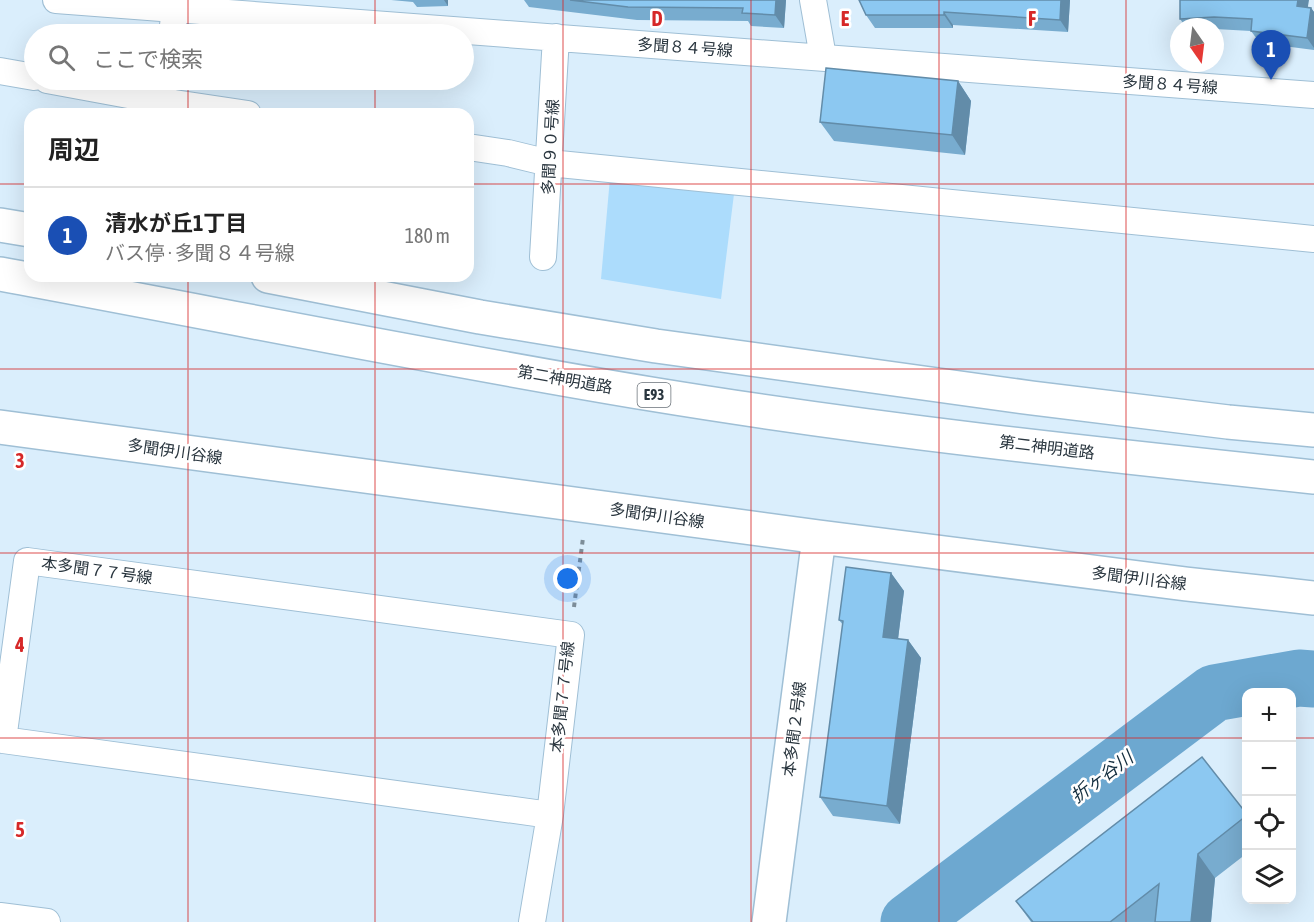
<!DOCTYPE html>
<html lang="ja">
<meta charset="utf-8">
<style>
body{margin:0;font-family:"Asap Condensed","Noto Sans JP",sans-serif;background:#f2f2f2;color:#222}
.controls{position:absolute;right:18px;bottom:18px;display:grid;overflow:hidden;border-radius:12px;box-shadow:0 6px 24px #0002}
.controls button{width:54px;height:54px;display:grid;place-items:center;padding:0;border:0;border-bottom:2px solid #e0e0e0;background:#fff;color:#222;font:30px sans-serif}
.compass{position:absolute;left:1170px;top:18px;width:54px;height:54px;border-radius:50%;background:#fff;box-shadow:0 6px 24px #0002;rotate:166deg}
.you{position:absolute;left:568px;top:579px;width:21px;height:21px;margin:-15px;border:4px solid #fff;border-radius:50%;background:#1a73e8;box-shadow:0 0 0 9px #1a73e833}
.badge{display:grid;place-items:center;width:39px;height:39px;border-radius:50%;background:#db2777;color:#fff;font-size:20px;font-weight:700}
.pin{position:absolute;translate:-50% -50px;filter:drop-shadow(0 2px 3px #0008)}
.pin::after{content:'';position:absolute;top:32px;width:21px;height:18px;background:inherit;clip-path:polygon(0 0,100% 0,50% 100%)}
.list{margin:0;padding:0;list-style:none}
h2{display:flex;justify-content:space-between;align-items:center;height:78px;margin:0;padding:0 24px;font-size:26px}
h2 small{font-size:20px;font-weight:400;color:#767676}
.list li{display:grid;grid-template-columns:39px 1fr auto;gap:18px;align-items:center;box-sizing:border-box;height:96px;padding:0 24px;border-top:2px solid #e0e0e0}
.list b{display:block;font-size:22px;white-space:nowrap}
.list p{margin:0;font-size:20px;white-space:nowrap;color:#767676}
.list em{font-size:20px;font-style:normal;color:#767676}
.icon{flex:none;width:33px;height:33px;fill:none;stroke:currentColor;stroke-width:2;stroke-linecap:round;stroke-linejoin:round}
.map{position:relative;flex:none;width:1314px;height:922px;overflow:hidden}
.search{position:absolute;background:#fff;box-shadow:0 6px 24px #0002;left:24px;top:24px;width:450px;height:66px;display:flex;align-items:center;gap:15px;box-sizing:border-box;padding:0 21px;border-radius:33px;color:#767676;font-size:22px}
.panel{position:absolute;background:#fff;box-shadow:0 6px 24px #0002;left:24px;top:108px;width:450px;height:174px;border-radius:18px}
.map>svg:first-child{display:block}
</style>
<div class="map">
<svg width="1314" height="922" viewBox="0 0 1314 922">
<rect width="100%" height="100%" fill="#daeefc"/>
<path fill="#acdcfc" d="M 610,178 L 734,194 L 721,299 L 601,279 Z"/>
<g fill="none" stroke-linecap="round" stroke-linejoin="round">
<path stroke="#6da8d0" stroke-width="57" d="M 909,922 L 1214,693 L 1299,678 L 1314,679"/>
<defs>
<path id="street" d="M 56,0 L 1314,95
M 813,0 L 823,57
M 172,34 L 176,0
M 0,71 L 34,77
M 47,80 L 161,101 L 248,114
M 161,101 L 165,80
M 468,147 L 508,153 L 549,163 L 1314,239
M 543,257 L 556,37
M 27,561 L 571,635 L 550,815 L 3,740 Z
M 0,916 L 47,922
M 532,922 L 550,815"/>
<path id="secondary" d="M 0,427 L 819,537 L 1186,584 L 1314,598
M 769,922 L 819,537"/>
<path id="highway" d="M 0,225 L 30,230
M 0,274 C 217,314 433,358 651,394 C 870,430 1093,454 1314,477
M 268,276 L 480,317 L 656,346 L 1032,398 L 1228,422 L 1314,430"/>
</defs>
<use href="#street" stroke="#9fbfd5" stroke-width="28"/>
<use href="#secondary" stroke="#9fbfd5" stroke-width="36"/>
<use href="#highway" stroke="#9fbfd5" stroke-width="36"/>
<path stroke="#7d8d98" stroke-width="4" stroke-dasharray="4.5 4.5" stroke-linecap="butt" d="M 574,607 L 583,538"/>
<use href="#street" stroke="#fff" stroke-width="26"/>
<use href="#secondary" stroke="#fff" stroke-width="33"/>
<use href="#highway" stroke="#fff" stroke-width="33"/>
</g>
<path fill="#78accf" d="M 391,0 L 448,0 L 448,6 L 417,7 L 413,2 Z
M 524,0 L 786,0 L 784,28 L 751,26 L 748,21 L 637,20 L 529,7 Z
M 859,0 L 1070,0 L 1068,32 L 953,25 L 953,28 L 875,28 L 866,15 Z
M 1307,7 L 1311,8 L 1314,12 L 1314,50 L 1260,43 L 1251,31 L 1215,29 L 1215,27 L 1186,27 L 1180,19 Z
M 958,81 L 971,101 L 965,155 L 834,141 L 820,122 Z
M 891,573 L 904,591 L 898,639 L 908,640 L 921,658 L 900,824 L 833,816 L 820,797 L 843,625 L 839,620 Z
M 1246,813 L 1246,854 L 1215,878 L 1211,922 L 1031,922 L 1016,901 Z"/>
<path fill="#628ca9" d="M 444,0 L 448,0 L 448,6 Z
M 776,0 L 786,0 L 784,28 L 775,15 Z
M 1061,0 L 1070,0 L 1068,32 L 1060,20 Z
M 1298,0 L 1309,0 L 1306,18 L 1297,6 Z
M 1311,8 L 1314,12 L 1314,48 L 1307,38 Z
M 944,12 L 953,25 L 953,28 L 944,15 Z
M 958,81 L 971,101 L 965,155 L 952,135 Z
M 891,573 L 904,591 L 896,655 L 883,637 Z
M 908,640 L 921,658 L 900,824 L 887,806 Z
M 1198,854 L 1215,878 L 1211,922 L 1191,922 Z"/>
<path fill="#8cc8f1" stroke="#628ca9" stroke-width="1.5" d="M 570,0 L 776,0 L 775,15 L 742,13 L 743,8 L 628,7 Z
M 859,0 L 1061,0 L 1060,20 L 944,12 L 944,15 L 866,15 Z
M 1180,0 L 1298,0 L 1297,6 L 1311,8 L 1307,38 L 1251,31 L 1252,19 L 1214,17 L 1180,19 Z
M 826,68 L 958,81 L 952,135 L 820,122 Z
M 846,567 L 891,573 L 883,637 L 908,640 L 887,806 L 820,797 L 843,621 L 839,620 Z
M 1202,757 L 1246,813 L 1246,816 L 1198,854 L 1191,922 L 1155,922 L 1159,884 L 1110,922 L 1033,922 L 1016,901 Z"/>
<path fill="none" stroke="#d62828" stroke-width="1.5" stroke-opacity="0.55" d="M 188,0 L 188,34M 375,0 L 375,34M 563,0 L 563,922M 751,0 L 751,922M 939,0 L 939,922M 1126,0 L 1126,922M 188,80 L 188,114M 375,80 L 375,114M 0,184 L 30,184M 468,184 L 1314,184M 188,276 L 188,922M 375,276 L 375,922M 0,369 L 1314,369M 0,553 L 1314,553M 0,738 L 1246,738M 1292,738 L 1314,738"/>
<g text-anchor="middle" stroke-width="5" stroke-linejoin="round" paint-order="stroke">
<rect fill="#fff" stroke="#6a7279" stroke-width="1.5" x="637.5" y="383" width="33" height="24" rx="4.5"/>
<g font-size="15" font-weight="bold" fill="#2a363f">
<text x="654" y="400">E93</text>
</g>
<g font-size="16" fill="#2a363f" stroke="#fff">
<text transform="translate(685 47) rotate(4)" y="6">多聞８４号線</text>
<text transform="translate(1170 84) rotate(4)" y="6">多聞８４号線</text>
<text transform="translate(550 147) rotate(-87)" y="6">多聞９０号線</text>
<text transform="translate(565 379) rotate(10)" y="6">第二神明道路</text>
<text transform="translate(1047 447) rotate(7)" y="6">第二神明道路</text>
<text transform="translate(175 451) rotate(8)" y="6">多聞伊川谷線</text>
<text transform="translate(657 515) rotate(8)" y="6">多聞伊川谷線</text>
<text transform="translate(97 570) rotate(8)" y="6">本多聞７７号線</text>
<text transform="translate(1139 578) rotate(7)" y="6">多聞伊川谷線</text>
<text transform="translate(562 697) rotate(-84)" y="6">本多聞７７号線</text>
<text transform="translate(794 729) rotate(-83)" y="6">本多聞２号線</text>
</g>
<g font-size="18" font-style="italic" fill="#122d3e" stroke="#fff">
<text transform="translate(1102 777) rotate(-37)" y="6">折ヶ谷川</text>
</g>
</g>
<g font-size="20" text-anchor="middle" font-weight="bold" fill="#d62828" stroke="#fff" stroke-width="5" stroke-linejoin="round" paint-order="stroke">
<text x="657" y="26">D</text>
<text x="845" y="26">E</text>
<text x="1032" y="26">F</text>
<text x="20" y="468">3</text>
<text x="20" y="652">4</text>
<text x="20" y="837">5</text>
</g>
</svg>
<div class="controls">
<button>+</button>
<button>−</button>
<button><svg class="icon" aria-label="locate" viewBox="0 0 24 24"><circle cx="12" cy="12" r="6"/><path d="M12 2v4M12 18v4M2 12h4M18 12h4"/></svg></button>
<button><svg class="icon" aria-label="layers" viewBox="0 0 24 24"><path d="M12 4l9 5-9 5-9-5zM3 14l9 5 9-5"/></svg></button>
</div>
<svg class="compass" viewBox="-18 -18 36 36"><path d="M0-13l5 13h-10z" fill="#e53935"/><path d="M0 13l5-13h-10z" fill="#767676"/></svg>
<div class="you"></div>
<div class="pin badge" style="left:1271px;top:80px;background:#1a4fb4">1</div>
<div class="search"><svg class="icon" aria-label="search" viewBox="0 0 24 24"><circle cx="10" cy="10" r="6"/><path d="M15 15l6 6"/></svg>ここで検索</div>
<section class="panel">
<h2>周辺<small></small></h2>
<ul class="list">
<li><span class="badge" style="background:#1a4fb4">1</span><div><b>清水が丘1丁目</b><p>バス停 · 多聞８４号線</p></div><em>180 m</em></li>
</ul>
</section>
</div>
